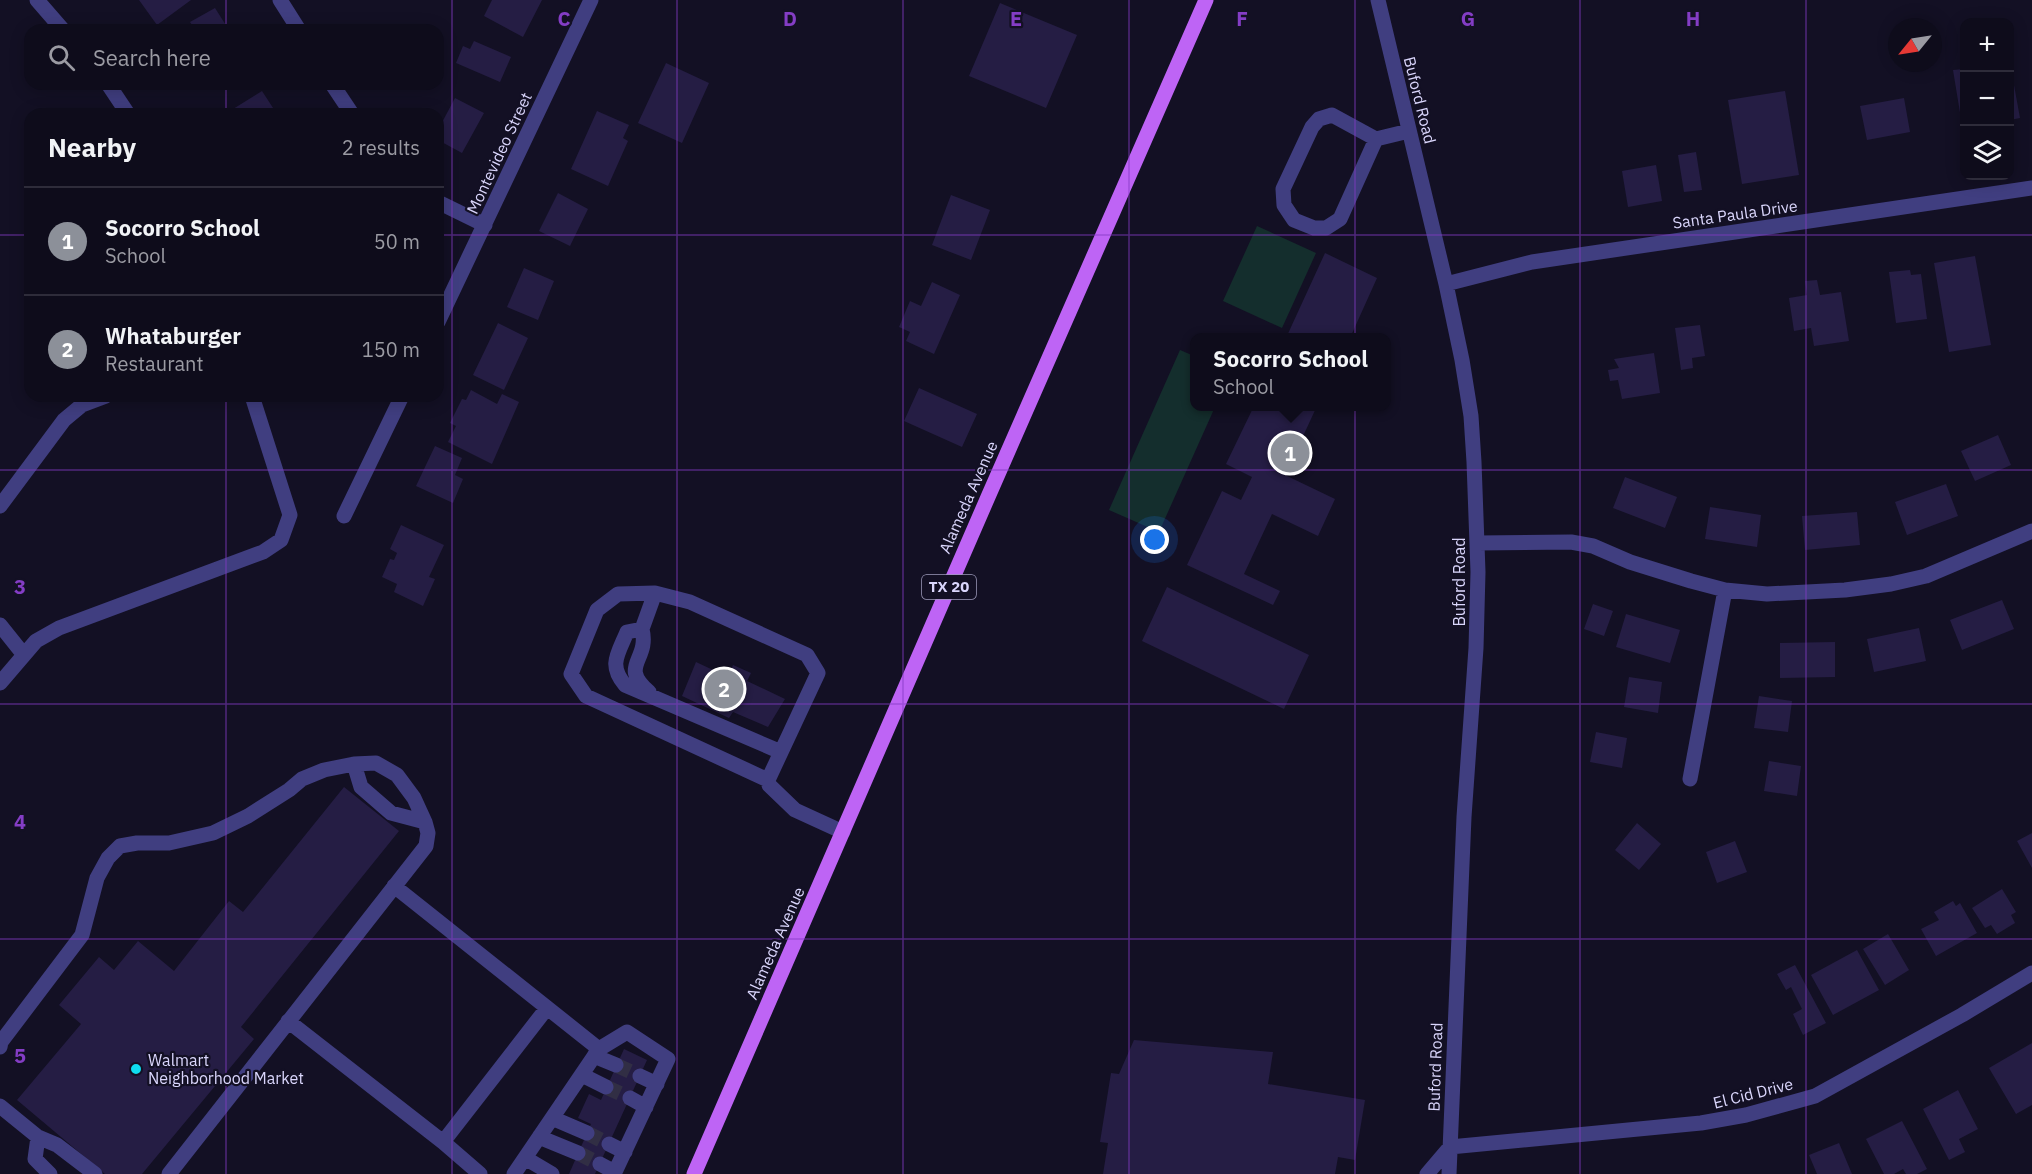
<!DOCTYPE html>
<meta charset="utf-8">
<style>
body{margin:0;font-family:"IBM Plex Sans",sans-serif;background:#171524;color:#f1f3f6}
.controls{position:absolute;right:18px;top:18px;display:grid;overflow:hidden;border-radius:12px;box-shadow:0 3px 15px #0003}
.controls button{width:54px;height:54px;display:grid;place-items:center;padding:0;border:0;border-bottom:2px solid #2e2c3a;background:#0e0c1b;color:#f1f3f6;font:30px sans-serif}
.compass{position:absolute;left:1888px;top:18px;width:54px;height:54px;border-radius:50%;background:#0e0c1b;box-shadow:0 3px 15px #0003;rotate:240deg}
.you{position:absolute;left:1155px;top:540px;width:21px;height:21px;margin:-15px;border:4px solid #fff;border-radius:50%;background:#1a73e8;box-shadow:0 0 0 9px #1a73e833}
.badge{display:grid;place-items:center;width:39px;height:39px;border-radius:50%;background:#8c9099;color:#fff;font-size:20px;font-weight:700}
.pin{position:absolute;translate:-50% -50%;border:3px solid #fff;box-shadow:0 2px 6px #0006}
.popup{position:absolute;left:1190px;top:333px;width:201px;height:78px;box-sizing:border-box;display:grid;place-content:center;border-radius:12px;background:#0e0c1b;filter:drop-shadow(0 2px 4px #0005);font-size:20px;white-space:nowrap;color:#9b9ba3}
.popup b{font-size:22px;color:#f1f3f6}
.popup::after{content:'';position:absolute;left:50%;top:100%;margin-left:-12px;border:12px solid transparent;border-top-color:#0e0c1b}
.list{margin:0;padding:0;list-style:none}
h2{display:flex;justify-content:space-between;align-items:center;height:78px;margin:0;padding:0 24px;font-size:26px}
h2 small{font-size:20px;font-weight:400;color:#9b9ba3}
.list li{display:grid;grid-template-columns:39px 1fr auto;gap:18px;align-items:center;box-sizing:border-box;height:108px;padding:0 24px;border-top:2px solid #2e2c3a}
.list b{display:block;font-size:22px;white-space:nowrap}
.list p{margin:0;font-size:20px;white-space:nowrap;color:#9b9ba3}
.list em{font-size:20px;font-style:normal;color:#9b9ba3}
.icon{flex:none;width:33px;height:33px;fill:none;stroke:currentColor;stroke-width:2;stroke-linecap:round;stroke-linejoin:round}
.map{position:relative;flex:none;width:2032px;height:1174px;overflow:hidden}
.search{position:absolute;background:#0e0c1b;box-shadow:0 3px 15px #0003;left:24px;top:24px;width:420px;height:66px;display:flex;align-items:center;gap:15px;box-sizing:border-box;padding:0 21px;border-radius:18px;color:#9b9ba3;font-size:22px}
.panel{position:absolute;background:#0e0c1b;box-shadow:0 3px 15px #0003;left:24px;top:108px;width:420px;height:294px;border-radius:18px}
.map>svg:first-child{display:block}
</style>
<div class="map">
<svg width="2032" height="1174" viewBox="0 0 2032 1174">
<rect width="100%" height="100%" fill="#131024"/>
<path fill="#142e2d" d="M 1257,226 L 1316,253 L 1282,328 L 1223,301 Z
M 1180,350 L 1194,356 L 1194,406 L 1215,407 L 1159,532 L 1109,510 Z"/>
<path fill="#251d44" d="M 139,0 L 191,0 L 157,25 Z
M 492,0 L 542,0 L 523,37 L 484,16 Z
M 1000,3 L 1077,35 L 1046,108 L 969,76 Z
M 215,8 L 229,30 L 195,30 L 190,22 Z
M 474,41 L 511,57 L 500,82 L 456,63 L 463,46 L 470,49 Z
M 666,63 L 709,83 L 682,143 L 638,123 Z
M 2010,63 L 2020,118 L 2010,120 Z
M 1964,69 L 1964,130 L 1963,131 L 1953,70 Z
M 262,91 L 277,114 L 225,114 Z
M 1785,91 L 1799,175 L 1742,184 L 1728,100 Z
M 455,98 L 484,113 L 462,153 L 438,140 L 438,130 Z
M 1904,98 L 1910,132 L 1867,140 L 1860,106 Z
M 597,111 L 629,125 L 623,138 L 628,141 L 608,186 L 571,169 Z
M 1696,152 L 1702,190 L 1684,192 L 1678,155 Z
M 1656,165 L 1662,201 L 1628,207 L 1622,171 Z
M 558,193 L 588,209 L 570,246 L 539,231 Z
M 951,195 L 990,210 L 971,260 L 932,245 Z
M 1325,253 L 1377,278 L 1350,338 L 1286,338 Z
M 1975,256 L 1991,345 L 1949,352 L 1934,263 Z
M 524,268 L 554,281 L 538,320 L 507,307 Z
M 1910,270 L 1911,275 L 1921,274 L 1927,319 L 1896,323 L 1889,272 Z
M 1817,280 L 1820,295 L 1841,292 L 1849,341 L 1814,346 L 1811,328 L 1794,331 L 1789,298 L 1807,295 L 1805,281 Z
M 932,282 L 960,295 L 934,354 L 906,341 L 910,332 L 899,327 L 910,301 L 921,306 Z
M 498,323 L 528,338 L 504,390 L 473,375 Z
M 1700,325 L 1705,356 L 1692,358 L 1693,368 L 1681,370 L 1675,328 Z
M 1654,353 L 1660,393 L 1622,399 L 1618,380 L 1610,381 L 1608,370 L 1619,368 L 1614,359 Z
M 919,388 L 977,414 L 962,447 L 904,421 Z
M 471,390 L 497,404 L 502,394 L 519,402 L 492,464 L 448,442 L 456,426 L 450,423 L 462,399 L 466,400 Z
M 1254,406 L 1317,406 L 1285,475 L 1335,499 L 1318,536 L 1272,514 L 1244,574 L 1280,591 L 1273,605 L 1187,565 L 1222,491 L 1241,500 L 1252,477 L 1226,464 Z
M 1998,435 L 2011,465 L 1975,481 L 1961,451 Z
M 435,446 L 462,458 L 455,475 L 463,479 L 453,503 L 416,486 Z
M 1625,477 L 1677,497 L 1665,528 L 1613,508 Z
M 1946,484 L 1958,516 L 1907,535 L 1895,502 Z
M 1710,507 L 1761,515 L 1757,547 L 1705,539 Z
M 1857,512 L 1860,545 L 1805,550 L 1802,516 Z
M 401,525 L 444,545 L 429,577 L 435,579 L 423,606 L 394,592 L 397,584 L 382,577 L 390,559 L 394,560 L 397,553 L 390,549 Z
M 1167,587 L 1309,655 L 1284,709 L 1142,641 Z
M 2002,600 L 2014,629 L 1962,650 L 1950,620 Z
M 1593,604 L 1613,611 L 1604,636 L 1584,629 Z
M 1626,614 L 1680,630 L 1670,663 L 1616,647 Z
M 1919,628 L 1926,661 L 1874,672 L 1867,639 Z
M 1835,642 L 1835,677 L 1780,678 L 1780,643 Z
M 696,662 L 728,677 L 733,665 L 751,673 L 747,681 L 785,699 L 768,727 L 733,712 L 729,718 L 682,696 Z
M 1629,677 L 1662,682 L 1658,713 L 1624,707 Z
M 1759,696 L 1792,701 L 1788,732 L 1754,728 Z
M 1596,732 L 1627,738 L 1622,768 L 1590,762 Z
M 1769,761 L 1801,766 L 1797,796 L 1764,791 Z
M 344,787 L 399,831 L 241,1027 L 254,1039 L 142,1174 L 105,1174 L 17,1100 L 81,1024 L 59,1005 L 99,957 L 114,970 L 138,941 L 174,971 L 229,901 L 243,912 Z
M 1637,823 L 1661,844 L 1639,870 L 1615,850 Z
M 2032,833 L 2032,868 L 2017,841 Z
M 1735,841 L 1747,872 L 1717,883 L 1706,852 Z
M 2002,889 L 2016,912 L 2011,915 L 2015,923 L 1997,934 L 1991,925 L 1985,928 L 1972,908 Z
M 1953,901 L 1956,906 L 1960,903 L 1977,933 L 1936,956 L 1921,929 L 1939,920 L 1934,912 Z
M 1888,934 L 1909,970 L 1885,985 L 1863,949 Z
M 1857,950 L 1879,990 L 1833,1015 L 1811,975 Z
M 1795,965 L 1826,1023 L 1803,1035 L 1793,1014 L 1802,1009 L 1791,987 L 1786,990 L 1777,974 Z
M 1134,1040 L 1273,1052 L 1268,1084 L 1365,1100 L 1355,1160 L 1338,1157 L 1335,1174 L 1103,1174 L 1108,1143 L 1100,1142 L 1111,1073 L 1119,1074 Z
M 2032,1043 L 2032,1105 L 2016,1114 L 1989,1068 Z
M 624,1049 L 647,1060 L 595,1174 L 569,1174 L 591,1124 L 578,1118 L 589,1094 L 601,1100 Z
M 1958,1090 L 1978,1129 L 1959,1139 L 1965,1152 L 1949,1160 L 1923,1109 Z
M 1902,1121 L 1927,1169 L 1917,1174 L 1906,1174 L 1903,1169 L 1894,1174 L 1884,1174 L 1866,1139 Z
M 1839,1143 L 1852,1174 L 1817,1174 L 1809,1155 Z"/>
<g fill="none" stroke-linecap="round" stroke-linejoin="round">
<path stroke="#312e44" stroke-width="15" stroke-dasharray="15 8" stroke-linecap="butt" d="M 616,1065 L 640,1076
M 606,1087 L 630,1098
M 587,1133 L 609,1144
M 578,1153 L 600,1164"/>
<path stroke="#403e80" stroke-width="15" d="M 37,0 L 63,30
M 280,0 L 299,30
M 1378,0 L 1446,284 L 1462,360 L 1471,416 L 1474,462 L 1478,572 L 1476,648 L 1464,817 L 1449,1174
M 108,84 L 128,114
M 332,84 L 352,114
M 1376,139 L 1340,219 L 1326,228 L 1314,228 L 1294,220 L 1284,205 L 1283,189 L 1312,127 L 1319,119 L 1332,115 L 1376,139 L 1409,131
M 438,202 L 485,225
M 1446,284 L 1532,262 L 2032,188
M 438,322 L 591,0
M 0,506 L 64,420 L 82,405 L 106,396
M 344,516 L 402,396
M 1477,543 L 1571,542 L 1593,546 L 1630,562 L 1691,581 L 1725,590 L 1767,594 L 1845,590 L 1891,584 L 1926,576 L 2032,531
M 655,593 L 642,629 L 627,632 C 618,654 608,665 625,685 L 781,752
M 0,625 L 24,655
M 642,629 C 650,661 618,665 649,692
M 0,683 L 36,641 L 59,628 L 263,552 L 281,540 L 290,515 L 252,396
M 354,764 L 361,787 L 391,813 L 425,822
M 1690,779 L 1725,590
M 768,780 L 818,673 L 807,655 L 690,602 L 655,593 L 618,594 L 597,610 L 571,674 L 586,696 L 768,780 L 769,785 L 795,810 L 843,832
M 394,886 L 599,1049
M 288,1021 L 443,1142 L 547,1008
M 0,1047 L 1,1042 L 82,935 L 97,878 L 108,858 L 120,846 L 137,843 L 169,843 L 213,833 L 248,816 L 289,790 L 302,779 L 324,770 L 354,764 L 376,763 L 397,775 L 414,798 L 425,822 L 428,833 L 426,846 L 169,1174
M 594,1056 L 616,1065
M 582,1075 L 606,1087
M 640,1076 L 657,1084
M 630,1098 L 646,1107
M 0,1106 L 38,1137 L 35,1159 L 50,1174
M 552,1118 L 587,1133
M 38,1137 L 57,1145 L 95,1174
M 539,1137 L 578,1153
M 443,1142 L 480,1174
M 609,1144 L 625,1152
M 525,1158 L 552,1174
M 600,1164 L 615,1172
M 514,1174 L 599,1049 L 627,1032 L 668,1059 L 614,1174
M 1427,1174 L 1450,1147 L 1701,1123 L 1746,1115 L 1815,1096 L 1962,1015 L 2032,973"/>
<path stroke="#be64f5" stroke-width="15" d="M 694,1174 L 988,497 L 1206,0"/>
</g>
<path fill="none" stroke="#843dc5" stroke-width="1.5" stroke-opacity="0.55" d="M 226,0 L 226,30M 452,0 L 452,1174M 677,0 L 677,1174M 903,0 L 903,1174M 1129,0 L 1129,1174M 1355,0 L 1355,1174M 1580,0 L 1580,1174M 1806,0 L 1806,1174M 226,84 L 226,114M 0,235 L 30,235M 438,235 L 2032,235M 226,396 L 226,1174M 0,470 L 2032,470M 0,704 L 2032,704M 0,939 L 2032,939"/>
<circle fill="#0fdcf0" stroke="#131024" stroke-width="2" cx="136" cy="1069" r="6"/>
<g text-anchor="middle" stroke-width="4.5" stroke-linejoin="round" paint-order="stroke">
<rect fill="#131024" stroke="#9e9bbb" stroke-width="1.5" x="922" y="575" width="54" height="24" rx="4.5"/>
<g font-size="15" font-weight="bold" fill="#dad6fc">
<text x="949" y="592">TX 20</text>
</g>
<g font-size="16" fill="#dad6fc" stroke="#131024">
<text transform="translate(1420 100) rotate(76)" y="6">Buford Road</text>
<text transform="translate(499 153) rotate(-65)" y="6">Montevideo Street</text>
<text transform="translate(1735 214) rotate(-8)" y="6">Santa Paula Drive</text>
<text transform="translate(968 497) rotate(-66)" y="6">Alameda Avenue</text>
<text transform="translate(1459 582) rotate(-90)" y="6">Buford Road</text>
<text transform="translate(775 943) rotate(-66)" y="6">Alameda Avenue</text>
<text transform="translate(1435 1067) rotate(-88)" y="6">Buford Road</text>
<text transform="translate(1753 1093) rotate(-14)" y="6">El Cid Drive</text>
</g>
<g font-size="16" fill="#dad6fc" stroke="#131024" text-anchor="start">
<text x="148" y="1066">Walmart<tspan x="148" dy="18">Neighborhood Market</tspan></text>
</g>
</g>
<g font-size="20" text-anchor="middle" font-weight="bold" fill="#843dc5" stroke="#131024" stroke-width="4.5" stroke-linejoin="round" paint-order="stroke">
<text x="564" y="26">C</text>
<text x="790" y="26">D</text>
<text x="1016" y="26">E</text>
<text x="1242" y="26">F</text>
<text x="1468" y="26">G</text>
<text x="1693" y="26">H</text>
<text x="20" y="594">3</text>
<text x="20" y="829">4</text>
<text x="20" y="1063">5</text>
</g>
</svg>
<div class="controls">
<button>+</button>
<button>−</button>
<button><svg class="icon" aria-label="layers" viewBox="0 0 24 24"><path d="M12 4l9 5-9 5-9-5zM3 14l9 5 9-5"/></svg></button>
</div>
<svg class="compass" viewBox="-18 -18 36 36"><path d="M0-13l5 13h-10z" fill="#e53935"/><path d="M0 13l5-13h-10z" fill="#9b9ba3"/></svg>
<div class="you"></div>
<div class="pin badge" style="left:1290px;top:453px">1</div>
<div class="popup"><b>Socorro School</b>School</div>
<div class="pin badge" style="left:724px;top:689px">2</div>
<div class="search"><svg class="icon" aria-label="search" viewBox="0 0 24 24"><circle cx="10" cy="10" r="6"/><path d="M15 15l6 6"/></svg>Search here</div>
<section class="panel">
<h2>Nearby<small>2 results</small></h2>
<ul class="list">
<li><span class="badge">1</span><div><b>Socorro School</b><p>School</p></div><em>50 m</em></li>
<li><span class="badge">2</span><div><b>Whataburger</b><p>Restaurant</p></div><em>150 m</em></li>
</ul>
</section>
</div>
